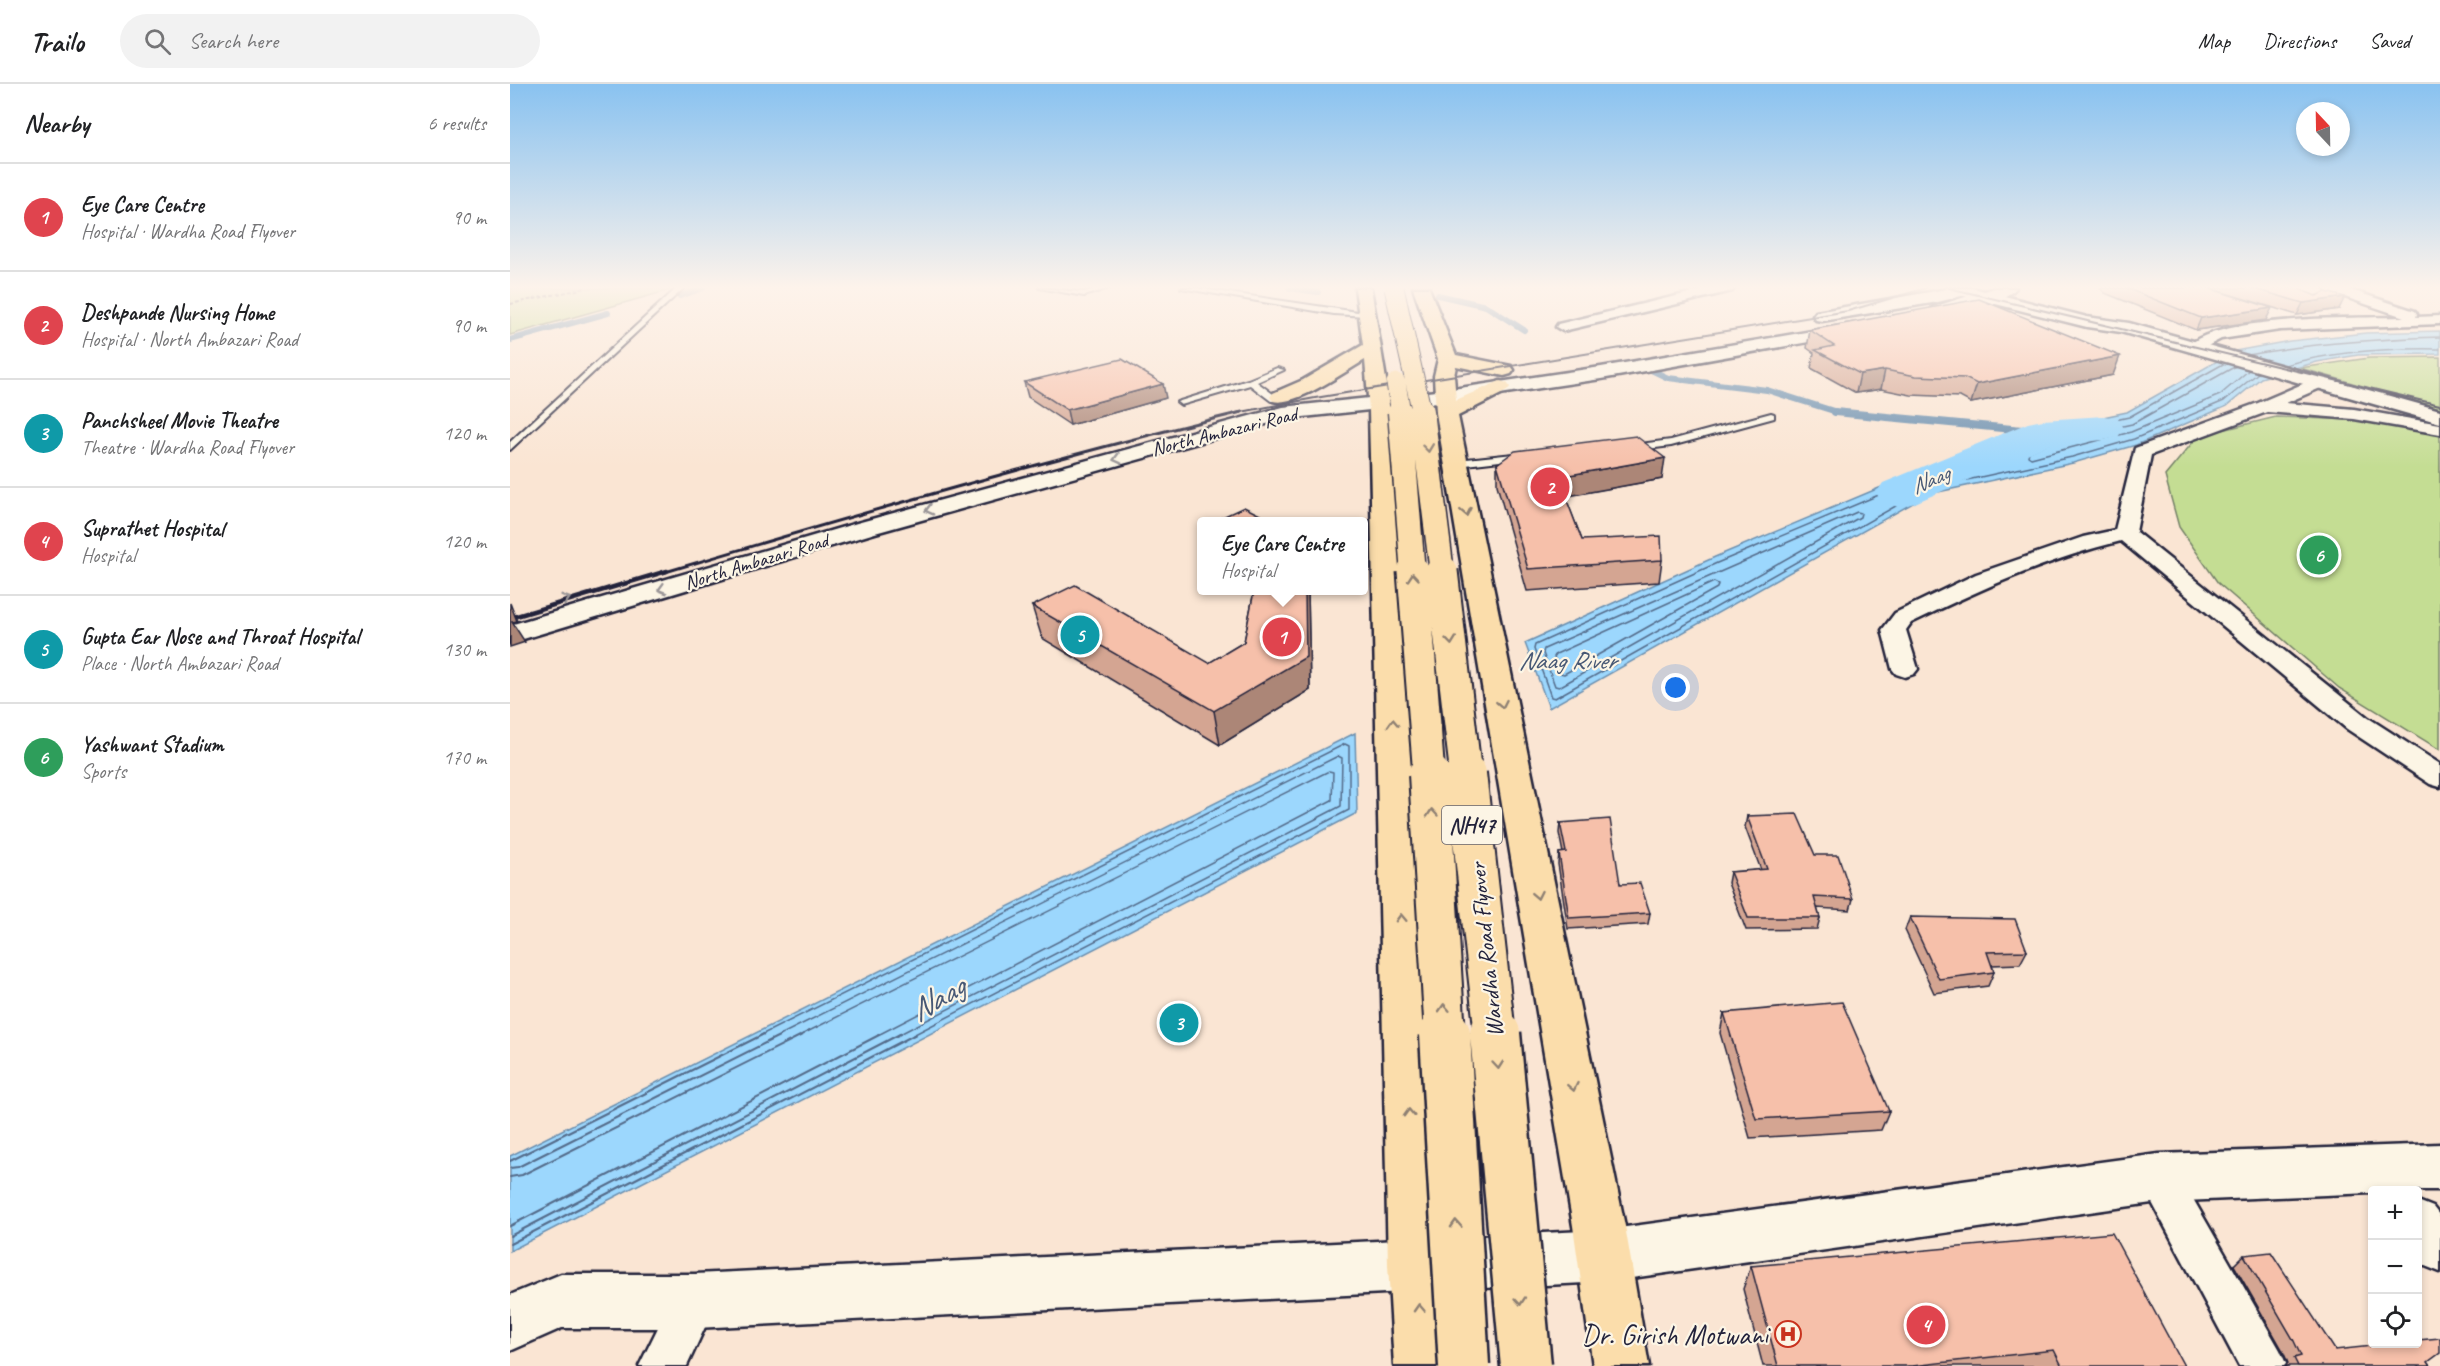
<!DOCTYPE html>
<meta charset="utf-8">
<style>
body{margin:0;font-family:Caveat,sans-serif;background:#f2f2f2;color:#202124}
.controls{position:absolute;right:18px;bottom:18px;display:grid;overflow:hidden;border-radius:6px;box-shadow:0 3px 9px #0003}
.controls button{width:54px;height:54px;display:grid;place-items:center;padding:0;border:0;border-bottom:2px solid #e0e0e0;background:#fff;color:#202124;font:30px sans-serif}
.compass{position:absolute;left:1786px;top:18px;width:54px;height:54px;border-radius:50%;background:#fff;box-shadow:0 3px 9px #0003;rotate:338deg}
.you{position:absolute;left:1166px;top:604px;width:21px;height:21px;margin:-15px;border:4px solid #fff;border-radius:50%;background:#1a73e8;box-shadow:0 0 0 9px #1a73e833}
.badge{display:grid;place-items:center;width:39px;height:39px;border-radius:50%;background:#db2777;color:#fff;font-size:20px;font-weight:700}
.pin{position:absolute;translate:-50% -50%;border:3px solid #fff;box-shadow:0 2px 6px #0006}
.popup{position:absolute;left:687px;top:433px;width:171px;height:78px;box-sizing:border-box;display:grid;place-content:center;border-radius:6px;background:#fff;filter:drop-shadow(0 2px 4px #0005);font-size:20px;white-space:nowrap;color:#757577}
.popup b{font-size:22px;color:#202124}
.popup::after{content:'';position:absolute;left:50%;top:100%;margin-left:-12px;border:12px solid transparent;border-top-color:#fff}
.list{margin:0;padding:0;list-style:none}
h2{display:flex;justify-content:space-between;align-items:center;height:78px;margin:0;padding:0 24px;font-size:26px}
h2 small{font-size:20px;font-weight:400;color:#757577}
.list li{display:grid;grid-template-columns:39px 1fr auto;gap:18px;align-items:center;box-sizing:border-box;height:108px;padding:0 24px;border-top:2px solid #e0e0e0}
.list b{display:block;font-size:22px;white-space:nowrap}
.list p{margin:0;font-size:20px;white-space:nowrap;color:#757577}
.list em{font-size:20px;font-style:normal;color:#757577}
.icon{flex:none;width:33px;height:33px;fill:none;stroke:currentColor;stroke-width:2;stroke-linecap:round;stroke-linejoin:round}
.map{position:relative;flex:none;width:1930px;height:1282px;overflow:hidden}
header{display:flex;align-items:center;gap:36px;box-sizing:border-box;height:84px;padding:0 30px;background:#fff;border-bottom:2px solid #e0e0e0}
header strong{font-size:28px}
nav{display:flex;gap:33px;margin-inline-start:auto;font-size:21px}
.search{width:420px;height:54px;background:#f2f2f2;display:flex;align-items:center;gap:15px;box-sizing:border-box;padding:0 21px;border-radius:33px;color:#757577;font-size:22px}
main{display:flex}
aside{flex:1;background:#fff}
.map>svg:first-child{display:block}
</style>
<header>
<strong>Trailo</strong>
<div class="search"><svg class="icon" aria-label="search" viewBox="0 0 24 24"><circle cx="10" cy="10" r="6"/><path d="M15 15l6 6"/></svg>Search here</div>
<nav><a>Map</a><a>Directions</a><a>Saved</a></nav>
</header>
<main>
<aside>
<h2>Nearby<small>6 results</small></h2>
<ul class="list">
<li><span class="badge" style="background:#e0444e">1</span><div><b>Eye Care Centre</b><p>Hospital · Wardha Road Flyover</p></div><em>90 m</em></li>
<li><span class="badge" style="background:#e0444e">2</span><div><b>Deshpande Nursing Home</b><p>Hospital · North Ambazari Road</p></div><em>90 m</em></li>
<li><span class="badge" style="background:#0f9aa8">3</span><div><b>Panchsheel Movie Theatre</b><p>Theatre · Wardha Road Flyover</p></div><em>120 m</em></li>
<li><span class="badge" style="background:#e0444e">4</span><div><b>Suprathet Hospital</b><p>Hospital</p></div><em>120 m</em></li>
<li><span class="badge" style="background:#0f9aa8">5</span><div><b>Gupta Ear Nose and Throat Hospital</b><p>Place · North Ambazari Road</p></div><em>130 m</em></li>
<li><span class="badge" style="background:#2e9e5b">6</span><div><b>Yashwant Stadium</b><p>Sports</p></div><em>170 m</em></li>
</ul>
</aside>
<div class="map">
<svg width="1930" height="1282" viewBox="0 0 1930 1282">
<rect width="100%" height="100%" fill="#fae5d3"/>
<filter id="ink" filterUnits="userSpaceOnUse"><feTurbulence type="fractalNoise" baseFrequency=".0167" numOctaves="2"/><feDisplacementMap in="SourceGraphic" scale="12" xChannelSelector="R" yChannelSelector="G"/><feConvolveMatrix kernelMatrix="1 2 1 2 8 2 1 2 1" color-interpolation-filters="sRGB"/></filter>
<g filter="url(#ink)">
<path fill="#c4dd93" stroke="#738067" stroke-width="1.5" d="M 0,204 L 167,204 L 0,251 Z
M 1930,273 L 1930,324 L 1790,284 L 1859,274 Z
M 1766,333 L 1867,337 L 1930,351 L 1930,666 L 1829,604 L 1708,499 L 1669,443 L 1655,392 L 1688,352 Z"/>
<path fill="#9cd7fd" stroke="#6b8faf" stroke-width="1.5" d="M 1930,247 L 1930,270 L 1848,271 L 1807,278 L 1751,294 L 1717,322 L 1626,361 L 1563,379 L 1419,410 L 1039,624 L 1015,559 L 1205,473 L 1381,399 L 1482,371 L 1536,345 L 1617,328 L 1725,267 L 1780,257 L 1856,249 Z
M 845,649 L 847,729 L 0,1167 L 0,1072 Z"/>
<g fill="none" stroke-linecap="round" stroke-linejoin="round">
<path stroke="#536a89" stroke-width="1.5" d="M 1738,271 C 1802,259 1865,255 1930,253
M 1715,279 L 1619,333 L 1538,351 L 1483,377 L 1383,405 L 1207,479 L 1025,561 L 1024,565 L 1041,613 L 1045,614 L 1416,405 L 1562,373 L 1624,355 L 1714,317 L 1748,289
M 1775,281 C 1826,267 1877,264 1930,265
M 1726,282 L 1622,340 L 1541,358 L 1519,368 L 1518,372 L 1521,374 L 1621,348 L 1710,311 L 1739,286
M 1347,428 L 1351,429 L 1350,433 L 1049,603 L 1045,602 L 1033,569 L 1034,565 Z
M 1204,498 L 1208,500 L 1207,504 L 1054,590 L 1050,589 L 1044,573 L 1046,570 Z
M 251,951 L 835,660 L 839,662 L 839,726 L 403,951
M 270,951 L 828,672 L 832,674 L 831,722 L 388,951
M 291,951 L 819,687 L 823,688 L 822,716 L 368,951"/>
<path stroke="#536a89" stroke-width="2" d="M 0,1077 L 254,950
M 0,1084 L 8,1083 L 273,950
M 0,1093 L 12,1091 L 294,950
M 0,1142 L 371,950
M 0,1152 L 390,950
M 0,1160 L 406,950"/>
<path stroke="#6b8faf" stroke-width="6" d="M 780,204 L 808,208
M 928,211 L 976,222 L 1014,246
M 170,212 L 193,204
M 0,256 L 98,229
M 1137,284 L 1158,294 L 1257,306 L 1330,329"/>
<path stroke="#6b8faf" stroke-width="8" d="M 1325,328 L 1533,348"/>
<path fill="#9cd7fd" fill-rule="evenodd" d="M 1594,332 L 1608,335 L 1614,344 L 1608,353 L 1594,356 L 1540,360 L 1405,419 L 1389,423 L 1373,419 L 1366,409 L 1373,399 L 1518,339 L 1533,336 Z"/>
<defs>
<path id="service" d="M 167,204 L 174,204 L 0,366 L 0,358 Z
M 529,204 L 574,208 L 589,204 L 599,204 L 574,212 Z
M 671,204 L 686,204 L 861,230 L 857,232 L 824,230 Z
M 767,284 L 774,286 L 747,298 L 767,313 L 767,317 L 761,317 L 740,301 L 671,321 L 667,318 L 738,296 Z
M 1261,329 L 1264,330 L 1264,334 L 1161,362 L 1122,367 L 1117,364 L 1122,361 L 1161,356 Z
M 1013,369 L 1016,370 L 1016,374 L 947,382 L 942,379 L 947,376 Z"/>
<path id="minor" d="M 1200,204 L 1224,204 L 1222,207 L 1053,247 L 1046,243 L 1048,240 Z
M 1815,204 L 1835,204 L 1905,227 L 1907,230 L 1906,233 L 1930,232 L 1930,240 L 1770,246 L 1711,255 L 1686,268 L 1678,263 C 1703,231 1852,234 1894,233 L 1817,207 Z
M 1809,293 L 1815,294 L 1817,298 L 1815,302 L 1776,319 L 1844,325 L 1930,340 L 1930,350 L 1844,335 L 1757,328 L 1641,371 L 1626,448 L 1857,633 L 1930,680 L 1930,703 L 1920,700 L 1837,645 L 1611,457 C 1537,475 1469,506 1401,539 L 1396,546 L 1408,585 L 1404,590 L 1395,593 L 1386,590 L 1382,585 L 1372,546 L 1385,529 L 1466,490 L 1573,453 L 1605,446 L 1625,364 L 1748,319 Z
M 1649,1075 L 1663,1080 L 1770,1266 L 1777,1282 L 1729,1282 L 1629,1094 L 1635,1080 Z
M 1908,1117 L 1923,1123 L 1930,1132 L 1930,1188 L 1915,1182 L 1908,1172 Z
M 185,1195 L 201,1201 L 207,1217 L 177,1282 L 129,1282 L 169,1201 Z"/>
<path id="tertiary" d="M 1436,204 L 1463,204 L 1577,233 L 1619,239 L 1930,326 L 1930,339 L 1611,248 L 1577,243 L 1438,208 Z
M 1930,1060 L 1930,1106 L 1862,1106 L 1862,1109 L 1649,1118 L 1094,1198 L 185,1244 L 52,1244 L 0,1267 L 0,1211 L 51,1190 L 185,1190 L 1094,1146 L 1649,1070 Z"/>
<path id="secondary" d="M 1442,204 L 1460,204 L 1461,206 L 1459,210 L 1428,218 L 1312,237 L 1306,236 L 1303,232 L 1306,228 L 1312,227 Z
M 1484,204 L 1506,204 C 1496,217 1452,226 1435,231 L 1423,231 L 1420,227 L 1423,223 Z
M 1343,240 L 1349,241 L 1352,245 L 1349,249 L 1091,295 L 936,318 L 774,335 L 365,449 L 0,559 L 0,541 L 347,439 L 773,323 L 936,306 L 1091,283 Z"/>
<path id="primary" d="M 845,204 L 861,204 L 881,326 L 932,1181 L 940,1282 L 884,1282 L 878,1181 L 859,326 L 855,276 C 834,288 786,323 763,317 L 760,313 L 763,309 L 793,296 L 853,261 Z
M 903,204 L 919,204 L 946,271 L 1001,282 L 1004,286 L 1001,290 L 994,292 L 946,282 L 944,292 L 946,316 L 990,297 L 997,299 L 1000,303 L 997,307 L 948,332 L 1115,1142 L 1139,1282 L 1083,1282 L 1063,1142 L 926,329 L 924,292 L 928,275 Z"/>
</defs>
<use href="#service" stroke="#22223b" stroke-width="4"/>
<use href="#minor" stroke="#22223b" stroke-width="5"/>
<use href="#tertiary" stroke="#22223b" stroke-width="5"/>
<use href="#secondary" stroke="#22223b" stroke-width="5"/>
<use href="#primary" stroke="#22223b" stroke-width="5"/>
<path stroke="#22223b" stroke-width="2" stroke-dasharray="4 2" stroke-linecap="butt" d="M 0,220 L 76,204"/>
<use href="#service" fill="#fcf5e5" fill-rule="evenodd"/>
<use href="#minor" fill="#fcf5e5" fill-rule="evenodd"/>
<use href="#tertiary" fill="#fcf5e5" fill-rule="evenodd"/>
<use href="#secondary" fill="#fcf5e5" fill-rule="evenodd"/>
<use href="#primary" fill="#fbddab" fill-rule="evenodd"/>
<path stroke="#22223b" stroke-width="2" d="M 1439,204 L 1930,321
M 726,329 L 805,314 L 1338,227 L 1416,204"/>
<path stroke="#22223b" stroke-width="3" d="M 152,489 C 344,431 537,375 732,328"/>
<path stroke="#22223b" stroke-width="4.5" d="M 0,534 L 157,487"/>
<defs>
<path id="trunk-bridge-far4" d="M 884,204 L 912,329
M 886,299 L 891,329"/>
<path id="trunk-bridge-far3" d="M 890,328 L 903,489
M 912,328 L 932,489"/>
<path id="trunk-bridge-far2" d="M 903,487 L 919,692
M 932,487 L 956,692"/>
<path id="trunk-bridge-far1" d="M 919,690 L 935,951
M 956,690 L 985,951"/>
<path id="trunk-bridge" d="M 935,950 L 954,1282
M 985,950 L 1016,1282"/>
</defs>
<use href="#trunk-bridge-far4" stroke="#22223b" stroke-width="21" stroke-linecap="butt"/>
<use href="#trunk-bridge-far3" stroke="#22223b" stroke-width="27" stroke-linecap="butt"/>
<use href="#trunk-bridge-far2" stroke="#22223b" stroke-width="35" stroke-linecap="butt"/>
<use href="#trunk-bridge-far1" stroke="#22223b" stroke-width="44" stroke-linecap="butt"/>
<use href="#trunk-bridge" stroke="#22223b" stroke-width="55" stroke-linecap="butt"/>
<use href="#trunk-bridge-far4" stroke="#fbddab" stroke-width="19"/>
<use href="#trunk-bridge-far3" stroke="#fbddab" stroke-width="24"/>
<use href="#trunk-bridge-far2" stroke="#fbddab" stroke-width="31"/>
<use href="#trunk-bridge-far1" stroke="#fbddab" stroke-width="40"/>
<use href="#trunk-bridge" stroke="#fbddab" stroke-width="50"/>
</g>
<path fill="#d4a592" stroke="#22223b" stroke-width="1.5" d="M 1590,204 L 1698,204 L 1756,236 L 1686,246 L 1595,209 Z
M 1699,204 L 1787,204 L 1829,225 L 1787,231 Z
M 1300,246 L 1603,291 L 1461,319 L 1450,313 L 1401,311 L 1371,305 L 1346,309 L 1301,284 L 1304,269 L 1297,264 Z
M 514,298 L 656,314 L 560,341 L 518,313 Z
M 987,380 L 1152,395 L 1055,412 L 1072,456 L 1152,476 L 1149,498 L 1017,507 L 987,401 Z
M 744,507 L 798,507 L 800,606 L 710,661 L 532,554 L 522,522 L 699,579 L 734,558 Z
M 1237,732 L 1305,771 L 1343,815 L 1340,826 L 1307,824 L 1310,834 L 1307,845 L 1236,846 L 1218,799 L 1220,788 L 1251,786 L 1235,743 Z
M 1050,739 L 1140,829 L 1138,840 L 1058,845 L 1048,780 L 1049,769 L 1053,769 L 1049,749 Z
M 1400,833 L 1517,867 L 1510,880 L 1482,881 L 1484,888 L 1478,902 L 1424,909 L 1395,846 Z
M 1214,929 L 1379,1027 L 1371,1046 L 1240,1054 L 1210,949 Z
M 1734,1171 L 1825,1266 L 1918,1278 L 1921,1282 L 1775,1282 L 1778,1279 L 1772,1265 L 1724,1181 Z
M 1241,1182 L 1674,1282 L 1253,1282 L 1233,1205 Z"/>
<path fill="#ac8677" stroke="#22223b" stroke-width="1.5" d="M 1835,213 L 1829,225 L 1787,231 L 1793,219 Z
M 1762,224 L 1756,236 L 1686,246 L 1691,234 Z
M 1610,272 L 1603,291 L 1461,319 L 1467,300 Z
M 1375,286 L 1371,305 L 1346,309 L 1350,290 Z
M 653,300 L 656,314 L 560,341 L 557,326 Z
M 1155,374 L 1152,395 L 1047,414 L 1048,393 Z
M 795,507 L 798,507 L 800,606 L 710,661 L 704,627 Z
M 0,519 L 7,537 L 2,538 L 15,558 L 0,563 Z"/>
<path fill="#f6c0aa" stroke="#22223b" stroke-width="1.5" d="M 1616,204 L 1698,204 L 1762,224 L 1691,234 Z
M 1742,204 L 1787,204 L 1806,212 L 1816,208 L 1835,213 L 1793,219 Z
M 1469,215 L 1610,272 L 1467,300 L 1455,294 L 1406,292 L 1375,286 L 1350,290 L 1305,266 L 1324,262 L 1300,246 Z
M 612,275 L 653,300 L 557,326 L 514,298 Z
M 1126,352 L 1155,374 L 1048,393 L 1072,456 L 1151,452 L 1152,476 L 1018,485 L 987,380 L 1005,367 Z
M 734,423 L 764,438 L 702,438 Z
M 565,501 L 699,579 L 734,558 L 744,507 L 795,507 L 796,573 L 704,627 L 522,522 Z
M 1287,730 L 1305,771 L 1328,771 L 1343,815 L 1304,813 L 1310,834 L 1238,834 L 1220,788 L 1257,785 L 1237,732 Z
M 1100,735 L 1110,800 L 1130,799 L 1140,829 L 1059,834 L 1049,769 L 1056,768 L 1050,739 Z
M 1400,833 L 1505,835 L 1517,867 L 1477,868 L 1484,888 L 1429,895 Z
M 1332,918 L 1379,1027 L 1246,1035 L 1214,929 Z
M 1602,1149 L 1674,1282 L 1552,1282 L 1544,1266 L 1402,1282 L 1268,1282 L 1241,1182 Z
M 1761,1168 L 1825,1266 L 1881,1260 L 1908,1260 L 1908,1256 L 1930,1254 L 1930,1269 L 1918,1278 L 1921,1282 L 1788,1282 L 1784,1274 L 1791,1272 L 1783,1255 L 1734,1171 Z"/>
<defs><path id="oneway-chevron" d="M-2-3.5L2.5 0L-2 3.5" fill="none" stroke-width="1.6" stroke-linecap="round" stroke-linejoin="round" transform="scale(1.5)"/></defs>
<g stroke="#8e8073">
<use href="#oneway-chevron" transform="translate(918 364) rotate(83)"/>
<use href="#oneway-chevron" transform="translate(956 428) rotate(79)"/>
<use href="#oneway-chevron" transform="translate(903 493) rotate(-95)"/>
<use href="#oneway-chevron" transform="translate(941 557) rotate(84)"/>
<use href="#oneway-chevron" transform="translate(992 620) rotate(79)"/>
<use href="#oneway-chevron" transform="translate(883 639) rotate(-92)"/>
<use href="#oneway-chevron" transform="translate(922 729) rotate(-95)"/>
<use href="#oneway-chevron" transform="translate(1027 811) rotate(79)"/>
<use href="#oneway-chevron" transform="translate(891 834) rotate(-92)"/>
<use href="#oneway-chevron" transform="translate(934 924) rotate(-93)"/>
<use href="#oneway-chevron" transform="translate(988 981) rotate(85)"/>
<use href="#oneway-chevron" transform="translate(1063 1003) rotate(79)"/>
<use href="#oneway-chevron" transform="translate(899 1029) rotate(-92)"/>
<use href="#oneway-chevron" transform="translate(946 1140) rotate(-93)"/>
<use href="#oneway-chevron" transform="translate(1010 1217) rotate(85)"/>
<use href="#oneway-chevron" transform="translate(909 1224) rotate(-93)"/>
</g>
<g stroke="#9a9698">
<use href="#oneway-chevron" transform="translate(607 375) rotate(165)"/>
<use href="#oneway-chevron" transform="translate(419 426) rotate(165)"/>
<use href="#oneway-chevron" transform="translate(152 505) rotate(164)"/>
<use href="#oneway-chevron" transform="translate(56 515) rotate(-17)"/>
</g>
</g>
<linearGradient id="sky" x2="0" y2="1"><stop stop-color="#89c2f0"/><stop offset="0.53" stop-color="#fdf3eb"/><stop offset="1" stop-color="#fdf3eb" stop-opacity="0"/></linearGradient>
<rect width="1930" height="383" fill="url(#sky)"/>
<defs>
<symbol id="hospital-ring" viewBox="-11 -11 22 22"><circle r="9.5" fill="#fcf5e5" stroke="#c8321e" stroke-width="1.5"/><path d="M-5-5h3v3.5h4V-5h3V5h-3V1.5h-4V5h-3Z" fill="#c8321e"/></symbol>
</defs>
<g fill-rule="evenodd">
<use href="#hospital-ring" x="1263" y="1235" width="30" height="30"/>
</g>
<g text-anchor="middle" stroke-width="4.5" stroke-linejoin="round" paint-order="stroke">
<g font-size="20" fill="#22223b" stroke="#fcf5e5">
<text transform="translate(714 347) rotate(-14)" y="7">North Ambazari Road</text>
<text transform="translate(246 477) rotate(-17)" y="7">North Ambazari Road</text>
</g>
<g font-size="22" font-style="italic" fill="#475875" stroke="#fcf5e5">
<text transform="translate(1420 395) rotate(-23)" y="8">Naag</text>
</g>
<rect fill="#fcf5e5" stroke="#63616e" stroke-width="1.5" x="932" y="722" width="60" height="38" rx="4.5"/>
<g font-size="22" font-weight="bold" fill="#22223b">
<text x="962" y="749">NH47</text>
</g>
<g font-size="24" fill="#22223b" stroke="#fcf5e5">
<text transform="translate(976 866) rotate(-96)" y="8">Wardha Road Flyover</text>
</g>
<g font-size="26" font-style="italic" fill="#475875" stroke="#fcf5e5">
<text x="1057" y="585">Naag River</text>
</g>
<g font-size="28" fill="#22223b" stroke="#fcf5e5" text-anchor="end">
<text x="1258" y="1260">Dr. Girish Motwani</text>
</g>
<g font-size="32" font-style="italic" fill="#475875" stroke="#fcf5e5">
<text transform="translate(427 914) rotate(-30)" y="11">Naag</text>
</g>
</g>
</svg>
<div class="controls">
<button>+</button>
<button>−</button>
<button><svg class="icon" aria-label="locate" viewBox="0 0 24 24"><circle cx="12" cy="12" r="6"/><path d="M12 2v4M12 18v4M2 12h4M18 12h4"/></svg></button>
</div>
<svg class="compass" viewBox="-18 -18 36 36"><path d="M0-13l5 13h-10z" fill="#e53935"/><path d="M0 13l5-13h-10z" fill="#757577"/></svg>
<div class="you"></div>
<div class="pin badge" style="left:772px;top:553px;background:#e0444e">1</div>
<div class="popup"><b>Eye Care Centre</b>Hospital</div>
<div class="pin badge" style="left:1040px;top:403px;background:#e0444e">2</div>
<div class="pin badge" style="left:669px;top:939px;background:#0f9aa8">3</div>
<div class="pin badge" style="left:1416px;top:1241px;background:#e0444e">4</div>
<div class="pin badge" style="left:570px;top:551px;background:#0f9aa8">5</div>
<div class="pin badge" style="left:1809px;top:471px;background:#2e9e5b">6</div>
</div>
</main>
